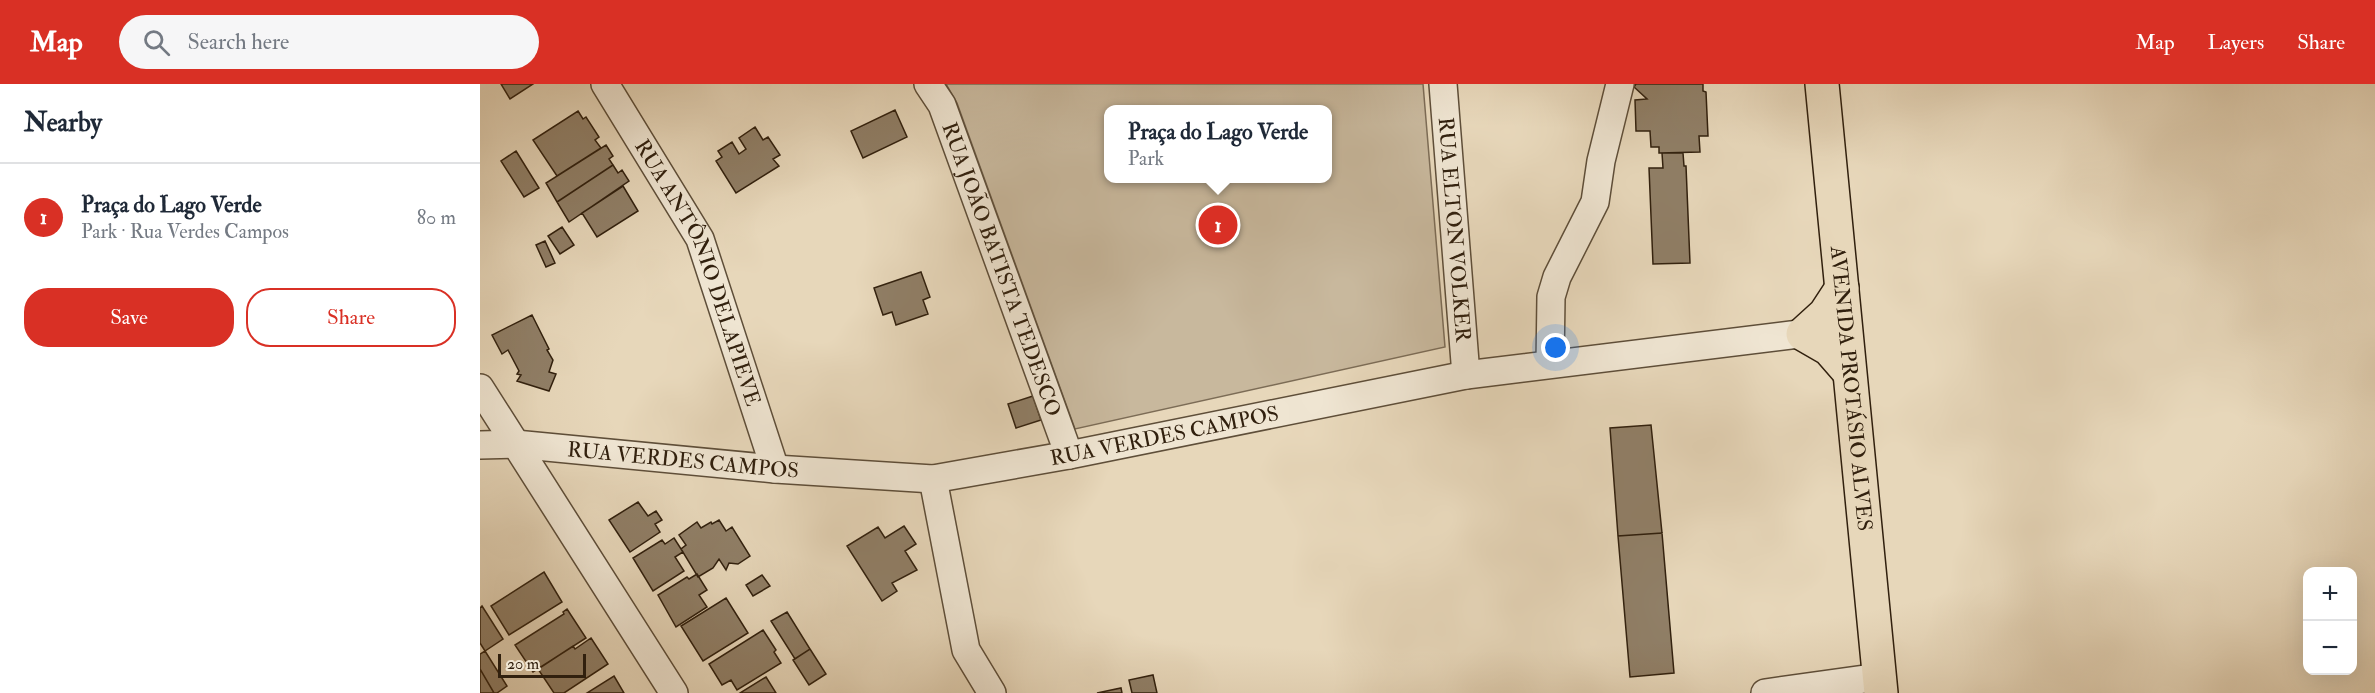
<!DOCTYPE html>
<meta charset="utf-8">
<style>
body{margin:0;font-family:"IM FELL Double Pica",serif;background:#f6f6f7;color:#1f2937}
.controls{position:absolute;right:18px;bottom:18px;display:grid;overflow:hidden;border-radius:12px;box-shadow:0 6px 24px #0002}
.controls button{width:54px;height:54px;display:grid;place-items:center;padding:0;border:0;border-bottom:2px solid #e0e1e3;background:#fff;color:#1f2937;font:30px sans-serif}
.scale{position:absolute;left:18px;bottom:15px;width:88px;box-sizing:border-box;padding-left:6px;border:3px solid #31200e;border-top:0;font-size:16px;line-height:21px;white-space:nowrap;color:#31200e;-webkit-text-stroke:4px #efe5d2;paint-order:stroke}
.you{position:absolute;left:1076px;top:264px;width:21px;height:21px;margin:-15px;border:4px solid #fff;border-radius:50%;background:#1a73e8;box-shadow:0 0 0 9px #1a73e833}
.badge{display:grid;place-items:center;width:39px;height:39px;border-radius:50%;background:#d93025;color:#fff;font-size:20px;font-weight:700}
.pin{position:absolute;translate:-50% -50%;border:3px solid #fff;box-shadow:0 2px 6px #0006}
.popup{position:absolute;left:624px;top:21px;width:228px;height:78px;box-sizing:border-box;display:grid;place-content:center;border-radius:12px;background:#fff;filter:drop-shadow(0 2px 4px #0005);font-size:20px;white-space:nowrap;color:#747a83}
.popup b{font-size:22px;color:#1f2937}
.popup::after{content:'';position:absolute;left:50%;top:100%;margin-left:-12px;border:12px solid transparent;border-top-color:#fff}
.list{margin:0;padding:0;list-style:none}
h2{display:flex;justify-content:space-between;align-items:center;height:78px;margin:0;padding:0 24px;font-size:26px}
h2 small{font-size:20px;font-weight:400;color:#747a83}
.list li{display:grid;grid-template-columns:39px 1fr auto;gap:18px;align-items:center;box-sizing:border-box;height:108px;padding:0 24px;border-top:2px solid #e0e1e3}
.list b{display:block;font-size:22px;white-space:nowrap}
.list p{margin:0;font-size:20px;white-space:nowrap;color:#747a83}
.list em{font-size:20px;font-style:normal;color:#747a83}
.actions{display:flex;gap:12px;padding:18px 24px}
.actions a{flex:1;padding:14px 0;border:2px solid #d93025;border-radius:24px;text-align:center;font-size:21px;color:#d93025}
.actions .main{background:#d93025;color:#fff}
.icon{flex:none;width:33px;height:33px;fill:none;stroke:currentColor;stroke-width:2;stroke-linecap:round;stroke-linejoin:round}
.map{position:relative;flex:none;width:1895px;height:609px;overflow:hidden}
header{display:flex;align-items:center;gap:36px;box-sizing:border-box;height:84px;padding:0 30px;background:#d93025;color:#fff}
header strong{font-size:28px}
nav{display:flex;gap:33px;margin-inline-start:auto;font-size:21px}
.search{width:420px;height:54px;background:#f6f6f7;display:flex;align-items:center;gap:15px;box-sizing:border-box;padding:0 21px;border-radius:33px;color:#747a83;font-size:22px}
main{display:flex}
aside{flex:1;background:#fff}
.map>svg:first-child{display:block}
</style>
<header>
<strong>Map</strong>
<div class="search"><svg class="icon" aria-label="search" viewBox="0 0 24 24"><circle cx="10" cy="10" r="6"/><path d="M15 15l6 6"/></svg>Search here</div>
<nav><a>Map</a><a>Layers</a><a>Share</a></nav>
</header>
<main>
<aside>
<h2>Nearby<small></small></h2>
<ul class="list">
<li><span class="badge">1</span><div><b>Praça do Lago Verde</b><p>Park · Rua Verdes Campos</p></div><em>80 m</em></li>
</ul>
<div class="actions"><a class="main">Save</a><a>Share</a></div>
</aside>
<div class="map">
<svg width="1895" height="609" viewBox="0 0 1895 609">
<rect width="100%" height="100%" fill="#e7d7ba"/>
<filter id="stains"><feTurbulence type="fractalNoise" baseFrequency=".00333" numOctaves="4"/><feColorMatrix values="0 0 0 0 .2 0 0 0 0 .09 0 0 0 0 .02 0 0 0 .5 -.17"/></filter>
<radialGradient id="worn" r=".72"><stop offset=".6" stop-color="#630" stop-opacity="0"/><stop offset="1" stop-color="#630" stop-opacity=".3"/></radialGradient>
<path fill="#c8b89d" stroke="#7c6c56" stroke-width="1.5" fill-rule="evenodd" d="M 466,0 L 943,0 L 965,263 L 595,345 L 477,19 ZM 628,26 L 848,26 L 848,94 L 628,94 Z"/>
<path fill="#907f67" stroke="#31200e" stroke-width="1.5" d="M 21,0 L 53,0 L 30,15 Z
M 1156,0 L 1223,0 L 1223,7 L 1226,8 L 1228,52 L 1219,52 L 1220,68 L 1179,69 L 1179,63 L 1171,63 L 1170,47 L 1156,47 L 1155,16 L 1167,15 L 1154,3 Z
M 415,26 L 427,53 L 383,74 L 371,47 Z
M 98,27 L 103,35 L 106,33 L 119,53 L 115,56 L 121,64 L 77,92 L 53,56 Z
M 275,43 L 283,56 L 288,53 L 300,71 L 293,75 L 299,82 L 256,109 L 236,77 L 242,73 L 238,67 L 252,58 L 259,70 L 266,65 L 259,54 Z
M 126,61 L 133,72 L 129,75 L 133,81 L 77,118 L 66,99 Z
M 36,67 L 59,104 L 44,113 L 21,77 Z
M 1182,69 L 1203,69 L 1204,82 L 1206,82 L 1210,179 L 1173,180 L 1169,84 L 1183,84 Z
M 133,81 L 138,89 L 142,86 L 149,97 L 89,138 L 77,118 Z
M 143,102 L 158,127 L 117,153 L 102,129 Z
M 82,143 L 94,161 L 80,170 L 68,152 Z
M 65,157 L 75,179 L 66,183 L 56,161 Z
M 441,188 L 450,213 L 443,216 L 448,230 L 416,241 L 412,228 L 403,231 L 394,204 Z
M 52,231 L 69,265 L 67,266 L 73,276 L 69,288 L 76,290 L 69,307 L 37,297 L 41,291 L 37,290 L 39,287 L 28,266 L 22,270 L 12,251 Z
M 553,312 L 561,336 L 536,344 L 528,320 Z
M 1171,341 L 1182,449 L 1138,452 L 1130,344 Z
M 158,418 L 168,432 L 176,427 L 182,436 L 175,440 L 180,448 L 150,468 L 129,436 Z
M 239,436 L 246,447 L 252,443 L 270,472 L 258,480 L 249,479 L 246,486 L 239,475 L 233,484 L 218,493 L 201,465 L 206,461 L 199,451 L 217,438 L 221,444 L 231,438 L 232,440 Z
M 424,442 L 436,460 L 425,467 L 437,486 L 412,499 L 417,507 L 402,517 L 367,462 L 398,443 L 405,454 Z
M 1182,449 L 1194,589 L 1150,593 L 1138,452 Z
M 194,454 L 203,468 L 195,473 L 204,487 L 173,507 L 153,474 L 182,456 L 185,460 Z
M 64,488 L 82,518 L 29,551 L 11,522 Z
M 217,490 L 227,506 L 219,511 L 227,523 L 196,543 L 178,511 L 207,493 L 209,495 Z
M 282,491 L 290,502 L 273,512 L 266,501 Z
M 246,514 L 268,549 L 223,577 L 201,542 Z
M 2,522 L 23,555 L 5,567 L 0,559 L 0,524 Z
M 87,525 L 106,554 L 53,588 L 35,561 L 84,530 L 83,528 Z
M 307,528 L 330,565 L 315,575 L 291,537 Z
M 283,546 L 296,566 L 294,568 L 301,579 L 257,606 L 251,596 L 242,601 L 229,580 Z
M 111,554 L 128,580 L 84,609 L 74,609 L 58,585 L 93,562 L 95,565 Z
M 330,565 L 346,590 L 329,601 L 313,576 Z
M 5,567 L 27,602 L 17,609 L 14,609 L 0,585 L 0,570 Z
M 0,585 L 14,609 L 0,609 Z
M 673,591 L 677,609 L 652,609 L 649,596 Z
M 134,592 L 144,609 L 107,609 Z
M 286,593 L 296,609 L 260,609 Z
M 641,604 L 642,609 L 617,609 Z"/>
<g fill="none" stroke-linecap="round" stroke-linejoin="round">
<defs>
<g id="street">
<path id="s1" d="M 125,0 L 220,155 L 295,385"/>
<path id="s2" d="M 448,0 L 462,21 L 589,371"/>
<path id="s3" d="M 963,0 L 986,291"/>
<path d="M 1070,280 L 1071,213 L 1077,193 L 1115,118 L 1121,77 L 1140,0"/>
<path d="M 0,304 L 194,609"/>
<path id="s4" d="M 0,361 L 35,360 L 295,385 L 453,395 L 589,371 L 986,291 L 1343,247"/>
<path d="M 453,395 L 486,566 L 512,609"/>
<path d="M 1285,609 L 1399,593"/>
</g>
<g id="primary">
<path id="s5" d="M 1342,0 L 1401,609"/>
<path d="M 1362,204 L 1345,230 L 1323,250 L 1349,265 L 1369,288"/>
</g>
</defs>
<use href="#street" stroke="#5e4e39" stroke-width="30"/>
<use href="#primary" stroke="#31200e" stroke-width="36"/>
<use href="#street" stroke="#efe5d2" stroke-width="27"/>
<use href="#primary" stroke="#e7d7ba" stroke-width="33"/>
</g>
<g text-anchor="middle" stroke-width="4.5" stroke-linejoin="round" paint-order="stroke">
<g font-size="21" fill="#31200e" stroke="#efe5d2">
<text dy="7" stroke="none"><textPath href="#s3" startOffset="146">RUA ELTON VOLKER</textPath></text>
<text dy="7" stroke="none"><textPath href="#s2" startOffset="200">RUA JOÃO BATISTA TEDESCO</textPath></text>
<text dy="7" stroke="none"><textPath href="#s1" startOffset="212">RUA ANTÔNIO DELAPIEVE</textPath></text>
<text dy="7" stroke="none"><textPath href="#s5" startOffset="306">AVENIDA PROTÁSIO ALVES</textPath></text>
<text dy="7" stroke="none"><textPath href="#s4" startOffset="690">RUA VERDES CAMPOS</textPath></text>
<text dy="7" stroke="none"><textPath href="#s4" startOffset="204">RUA VERDES CAMPOS</textPath></text>
</g>
</g>
<rect width="100%" height="100%" filter="url(#stains)"/>
<rect width="100%" height="100%" fill="url(#worn)"/>
</svg>
<div class="controls">
<button>+</button>
<button>−</button>
</div>
<div class="scale">20 m</div>
<div class="you"></div>
<div class="pin badge" style="left:738px;top:141px">1</div>
<div class="popup"><b>Praça do Lago Verde</b>Park</div>
</div>
</main>
